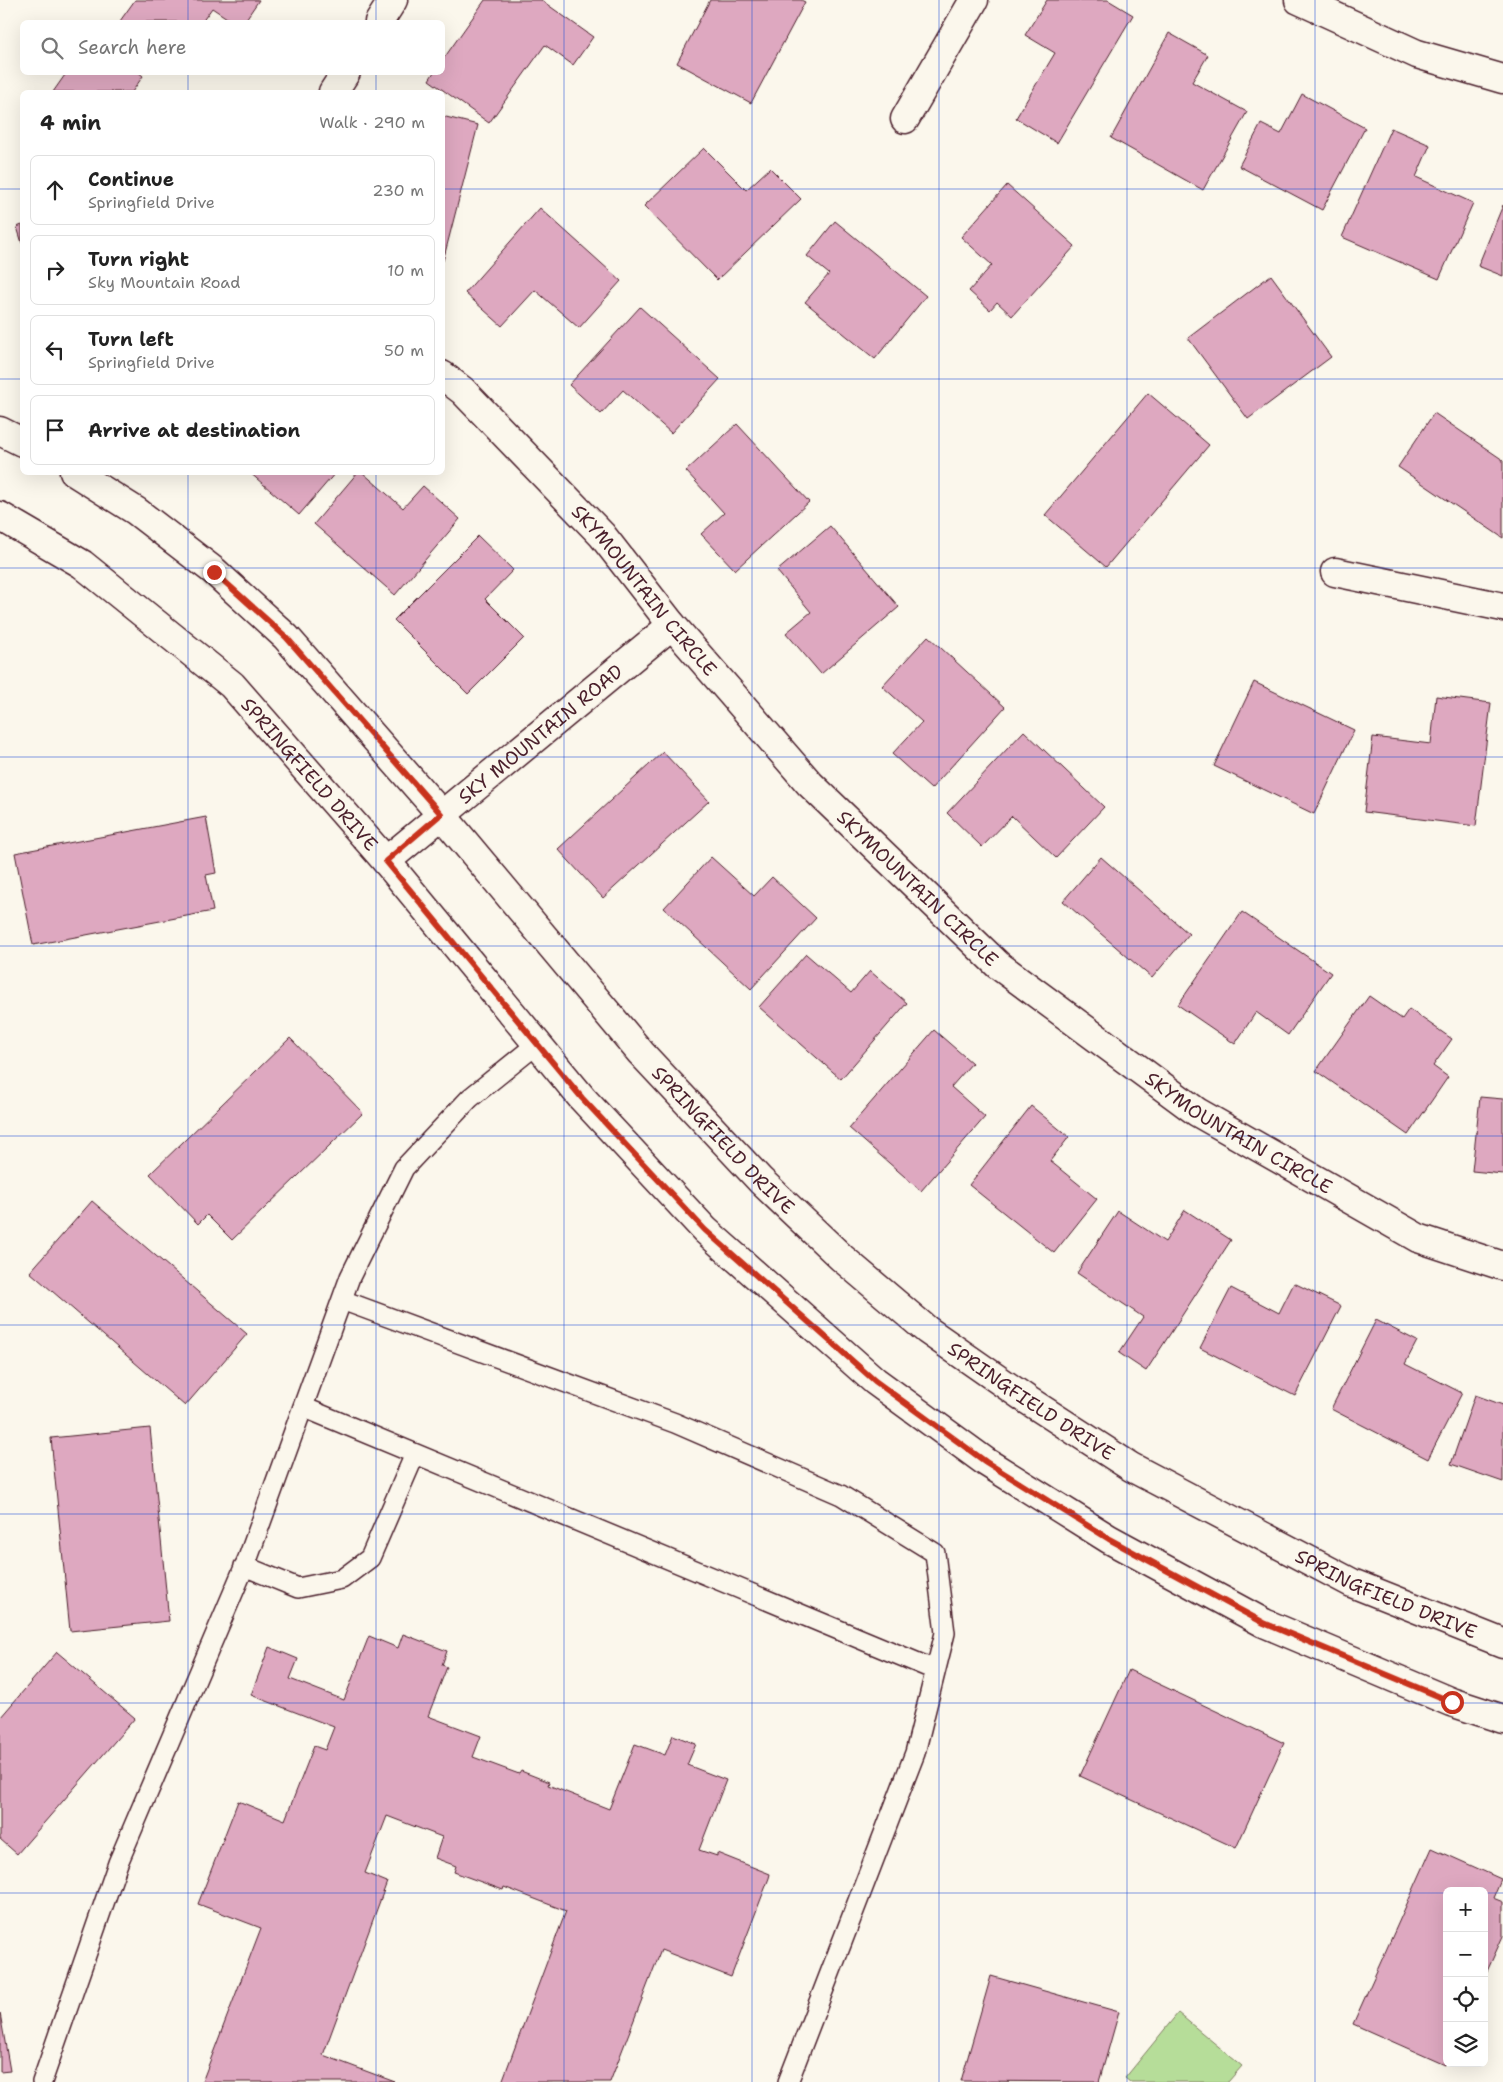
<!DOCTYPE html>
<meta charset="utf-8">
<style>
body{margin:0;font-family:"Shantell Sans",sans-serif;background:#f2f2f2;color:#222}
.controls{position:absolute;right:15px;bottom:15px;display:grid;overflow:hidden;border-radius:8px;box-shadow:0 5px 20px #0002}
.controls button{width:45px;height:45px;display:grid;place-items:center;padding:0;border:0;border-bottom:1px solid #e0e0e0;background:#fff;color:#222;font:25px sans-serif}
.stop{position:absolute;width:15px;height:15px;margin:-11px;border:4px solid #c8321e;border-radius:50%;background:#fff}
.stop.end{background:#c8321e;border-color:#fff;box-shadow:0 1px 5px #0008}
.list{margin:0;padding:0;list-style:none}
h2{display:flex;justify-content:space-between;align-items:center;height:65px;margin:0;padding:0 20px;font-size:21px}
h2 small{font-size:16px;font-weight:400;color:#767676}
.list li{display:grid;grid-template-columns:32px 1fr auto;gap:15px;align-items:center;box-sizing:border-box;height:70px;margin:0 10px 10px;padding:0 10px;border:1px solid #e0e0e0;border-radius:8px}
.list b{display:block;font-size:19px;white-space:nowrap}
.list p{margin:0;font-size:16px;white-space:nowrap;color:#767676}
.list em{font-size:16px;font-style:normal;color:#767676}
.icon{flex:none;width:28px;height:28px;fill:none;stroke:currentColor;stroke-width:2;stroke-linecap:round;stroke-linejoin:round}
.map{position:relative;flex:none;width:1503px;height:2082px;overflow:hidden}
.search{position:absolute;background:#fff;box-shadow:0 5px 20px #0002;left:20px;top:20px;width:425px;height:55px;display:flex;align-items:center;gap:12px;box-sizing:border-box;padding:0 18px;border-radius:8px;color:#767676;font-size:19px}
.panel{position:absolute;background:#fff;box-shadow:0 5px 20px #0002;left:20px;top:90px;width:425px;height:385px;border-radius:8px}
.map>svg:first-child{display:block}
</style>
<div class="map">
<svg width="1503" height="2082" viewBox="0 0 1503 2082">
<rect width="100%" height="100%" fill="#fbf7ec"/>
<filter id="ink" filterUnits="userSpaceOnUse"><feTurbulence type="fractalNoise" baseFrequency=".02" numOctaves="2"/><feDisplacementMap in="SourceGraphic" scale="10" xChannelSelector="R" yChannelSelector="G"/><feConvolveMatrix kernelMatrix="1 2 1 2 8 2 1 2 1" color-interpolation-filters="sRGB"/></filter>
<g filter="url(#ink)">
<path fill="#b6dd99" stroke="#807e62" d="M 1178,2013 L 1242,2066 L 1228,2082 L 1130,2082 L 1125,2078 Z"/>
<path fill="#dea8c0" stroke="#4a1f2b" d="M 135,0 L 259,0 L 244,22 L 233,22 L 212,8 L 202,22 L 122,22 L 120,21 Z
M 485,0 L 541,0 L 593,37 L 573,65 L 545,45 L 489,123 L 429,80 L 434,72 L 442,72 L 442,61 Z
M 710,0 L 801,0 L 805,2 L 751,103 L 677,63 Z
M 1047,0 L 1108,0 L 1133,15 L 1057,143 L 1016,118 L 1055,53 L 1025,35 Z
M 1169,33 L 1208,55 L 1192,82 L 1247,112 L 1203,190 L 1111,138 Z
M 67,72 L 138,72 L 143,76 L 132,92 L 53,92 Z
M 1302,94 L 1365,128 L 1322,210 L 1239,166 L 1261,124 L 1281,134 Z
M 442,116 L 478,125 L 443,261 L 442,261 Z
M 1391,128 L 1430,145 L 1416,177 L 1473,203 L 1439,279 L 1342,237 Z
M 704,148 L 746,190 L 770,168 L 801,199 L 717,280 L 644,206 Z
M 1007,185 L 1075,246 L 1012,316 L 997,302 L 990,310 L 969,291 L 992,265 L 961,237 Z
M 1503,205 L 1503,276 L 1478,266 Z
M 540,208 L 621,281 L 579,328 L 535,290 L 502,326 L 465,293 Z
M 835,221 L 926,296 L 875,359 L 805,302 L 829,274 L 807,256 Z
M 22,225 L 22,243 L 17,227 Z
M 1271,275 L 1331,357 L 1248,419 L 1188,338 Z
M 640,307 L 720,379 L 671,433 L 623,390 L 601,414 L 569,385 Z
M 1148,393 L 1209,445 L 1106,567 L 1045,515 Z
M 1434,413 L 1503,460 L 1503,538 L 1398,467 Z
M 737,424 L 809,502 L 735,570 L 701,534 L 724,513 L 686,471 Z
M 249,472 L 336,472 L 299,515 Z
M 358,472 L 362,472 L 403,508 L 423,486 L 460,519 L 395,595 L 314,524 Z
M 830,526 L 899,607 L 821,674 L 786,633 L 811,612 L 777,571 Z
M 478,536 L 513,570 L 485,599 L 524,638 L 468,694 L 394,620 Z
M 928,636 L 1005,707 L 931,789 L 892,754 L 922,722 L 882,686 Z
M 1254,682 L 1354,730 L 1314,814 L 1214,766 Z
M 1436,696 L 1491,703 L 1476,826 L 1364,812 L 1373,737 L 1431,744 Z
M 1024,731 L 1104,807 L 1056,858 L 1012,816 L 982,847 L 947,813 Z
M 663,752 L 709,801 L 603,898 L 558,849 Z
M 206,817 L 216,873 L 206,875 L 213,911 L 33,945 L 15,853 Z
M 711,857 L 754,896 L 772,877 L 816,918 L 751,989 L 664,908 Z
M 1101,857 L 1189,934 L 1152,978 L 1063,901 Z
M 1242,912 L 1331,973 L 1288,1035 L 1256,1012 L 1235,1044 L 1178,1005 Z
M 806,954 L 851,993 L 870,971 L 907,1003 L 841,1079 L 759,1007 Z
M 1369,996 L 1402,1019 L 1409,1009 L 1452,1039 L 1433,1066 L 1448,1077 L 1408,1135 L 1316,1071 Z
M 934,1030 L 972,1063 L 951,1087 L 985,1117 L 921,1191 L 849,1128 Z
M 290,1038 L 363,1113 L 232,1240 L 207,1215 L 198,1224 L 150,1174 Z
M 1480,1097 L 1503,1099 L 1503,1174 L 1472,1171 Z
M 1031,1106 L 1069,1137 L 1050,1161 L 1097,1199 L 1054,1253 L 969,1185 Z
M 92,1201 L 247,1334 L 185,1406 L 30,1272 Z
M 1185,1210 L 1231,1240 L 1146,1371 L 1119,1353 L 1143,1317 L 1077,1273 L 1118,1211 L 1165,1242 Z
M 1294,1283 L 1341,1306 L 1295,1396 L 1200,1348 L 1231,1288 L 1279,1313 Z
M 1376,1320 L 1417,1341 L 1405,1364 L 1462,1393 L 1428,1459 L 1331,1409 Z
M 1475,1395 L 1503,1405 L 1503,1482 L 1451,1464 Z
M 150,1428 L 169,1621 L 70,1631 L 51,1438 Z
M 403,1634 L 447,1651 L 442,1665 L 447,1667 L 428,1716 L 481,1736 L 473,1757 L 519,1774 L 521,1771 L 549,1782 L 548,1785 L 609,1809 L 635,1744 L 665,1755 L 673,1735 L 696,1744 L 687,1765 L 726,1780 L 699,1850 L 717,1856 L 717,1853 L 770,1874 L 769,1878 L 731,1977 L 661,1950 L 610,2082 L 502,2082 L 566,1911 L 504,1887 L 503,1890 L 454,1872 L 456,1866 L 435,1858 L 442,1837 L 387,1816 L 365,1873 L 387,1882 L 323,2055 L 395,2082 L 202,2082 L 261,1928 L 198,1904 L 238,1801 L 285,1820 L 314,1746 L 325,1750 L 334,1727 L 251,1695 L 269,1647 L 298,1659 L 290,1679 L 344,1700 L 369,1636 L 398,1648 Z
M 57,1652 L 135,1718 L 17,1854 L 0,1839 L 0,1718 Z
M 1129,1670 L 1284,1743 L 1236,1848 L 1080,1776 Z
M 1432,1848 L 1501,1879 L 1493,1898 L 1503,1902 L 1503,1936 L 1484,1978 L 1484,1891 L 1447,1891 L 1447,2062 L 1445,2065 L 1353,2024 Z
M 991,1976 L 1119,2012 L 1099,2082 L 961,2081 Z
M 0,2013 L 10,2071 L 0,2072 Z"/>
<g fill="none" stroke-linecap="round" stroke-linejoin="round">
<defs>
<path id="lane" d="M 342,1300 L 675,1423 L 841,1495 L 935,1553 L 945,1633 L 915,1753 L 788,2082
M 303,1407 L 935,1670
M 244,1566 L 298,1588 L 342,1579 L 370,1558 L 415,1454
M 42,2082 L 118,1863 L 248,1558 L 350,1277 L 404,1168 L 470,1098 L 537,1044"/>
<g id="street">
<path d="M 1299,0 L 1417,54 L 1503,79"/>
<path d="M 379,22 L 393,0"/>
<path d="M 333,92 L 346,72"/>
<path d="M 905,119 L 974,0"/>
<path id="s1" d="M 442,375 L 463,391 L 602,535 L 672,625 L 810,784 L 998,965 L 1197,1112 L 1418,1238 L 1503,1266"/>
<path d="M 0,431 L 22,442"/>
<path id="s2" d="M 74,472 L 136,511 L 214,571 L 286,637 L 441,814 L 641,1053 L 761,1181 L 842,1258 L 927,1330 L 1029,1401 L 1131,1467 L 1352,1583 L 1503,1643"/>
<path id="s3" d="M 0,516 L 82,564 L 232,685 L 386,861 L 582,1098 L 705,1230 L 875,1381 L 986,1462 L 1109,1539 L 1264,1623 L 1451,1702 L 1503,1719"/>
<path d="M 1335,572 L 1503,607"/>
<path id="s4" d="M 386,861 L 672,625"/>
</g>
</defs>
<use href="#lane" stroke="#4a1f2b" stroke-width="22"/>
<use href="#street" stroke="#4a1f2b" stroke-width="31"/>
<use href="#lane" stroke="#fbf7ec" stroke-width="19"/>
<use href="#street" stroke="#fbf7ec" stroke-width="28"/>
</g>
</g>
<g fill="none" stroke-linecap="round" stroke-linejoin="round" filter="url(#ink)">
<path stroke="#c8321e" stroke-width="6" d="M 214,572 L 286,637 L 441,814 L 386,861 L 582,1098 L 705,1230 L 875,1381 L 986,1462 L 1109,1539 L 1264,1623 L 1452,1702"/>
</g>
<path fill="none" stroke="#1d4ed8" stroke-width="1" stroke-opacity="0.55" d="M 188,0 L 188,22M 376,0 L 376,22M 564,0 L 564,2082M 752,0 L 752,2082M 939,0 L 939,2082M 1127,0 L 1127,2082M 1315,0 L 1315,2082M 188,72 L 188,92M 376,72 L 376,92M 0,189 L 22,189M 442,189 L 1503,189M 0,379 L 22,379M 442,379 L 1503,379M 188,472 L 188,2082M 376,472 L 376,2082M 0,568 L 1503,568M 0,757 L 1503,757M 0,946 L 1503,946M 0,1136 L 1503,1136M 0,1325 L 1503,1325M 0,1514 L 1503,1514M 0,1703 L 1503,1703M 0,1893 L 1447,1893M 1484,1893 L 1503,1893"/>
<g text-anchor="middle" stroke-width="4" stroke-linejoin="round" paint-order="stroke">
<g font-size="19" fill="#4a1f2b" stroke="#fbf7ec">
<text dy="7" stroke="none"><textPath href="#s1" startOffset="296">SKYMOUNTAIN CIRCLE</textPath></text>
<text dy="7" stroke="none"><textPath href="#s4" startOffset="200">SKY MOUNTAIN ROAD</textPath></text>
<text dy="7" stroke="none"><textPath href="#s3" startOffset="406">SPRINGFIELD DRIVE</textPath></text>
<text dy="7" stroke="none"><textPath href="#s1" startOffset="701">SKYMOUNTAIN CIRCLE</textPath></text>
<text dy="7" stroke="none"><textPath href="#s1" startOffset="1106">SKYMOUNTAIN CIRCLE</textPath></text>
<text dy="7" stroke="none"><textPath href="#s2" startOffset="936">SPRINGFIELD DRIVE</textPath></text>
<text dy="7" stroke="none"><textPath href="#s2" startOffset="1341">SPRINGFIELD DRIVE</textPath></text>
<text dy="7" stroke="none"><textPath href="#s2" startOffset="1746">SPRINGFIELD DRIVE</textPath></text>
</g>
</g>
</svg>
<div class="controls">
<button>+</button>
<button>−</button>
<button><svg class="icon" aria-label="locate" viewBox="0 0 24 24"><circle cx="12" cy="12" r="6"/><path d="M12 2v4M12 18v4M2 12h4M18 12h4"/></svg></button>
<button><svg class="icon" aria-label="layers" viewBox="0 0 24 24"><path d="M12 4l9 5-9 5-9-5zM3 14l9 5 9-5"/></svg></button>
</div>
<div class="stop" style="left:1452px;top:1702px"></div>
<div class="stop end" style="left:214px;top:572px"></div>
<div class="search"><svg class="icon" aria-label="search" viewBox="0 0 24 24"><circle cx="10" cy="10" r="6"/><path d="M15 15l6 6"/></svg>Search here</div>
<section class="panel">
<h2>4 min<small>Walk · 290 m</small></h2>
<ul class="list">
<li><svg class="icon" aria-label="ahead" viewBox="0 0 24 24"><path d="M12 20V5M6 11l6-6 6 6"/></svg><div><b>Continue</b><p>Springfield Drive</p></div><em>230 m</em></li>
<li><svg class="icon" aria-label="right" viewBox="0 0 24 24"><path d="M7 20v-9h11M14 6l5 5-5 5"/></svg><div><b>Turn right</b><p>Sky Mountain Road</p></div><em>10 m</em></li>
<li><svg class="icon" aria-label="left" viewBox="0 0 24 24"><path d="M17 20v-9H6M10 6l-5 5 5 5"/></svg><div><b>Turn left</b><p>Springfield Drive</p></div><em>50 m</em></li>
<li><svg class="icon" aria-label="arrive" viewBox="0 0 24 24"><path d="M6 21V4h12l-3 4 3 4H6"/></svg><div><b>Arrive at destination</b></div></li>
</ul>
</section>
</div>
